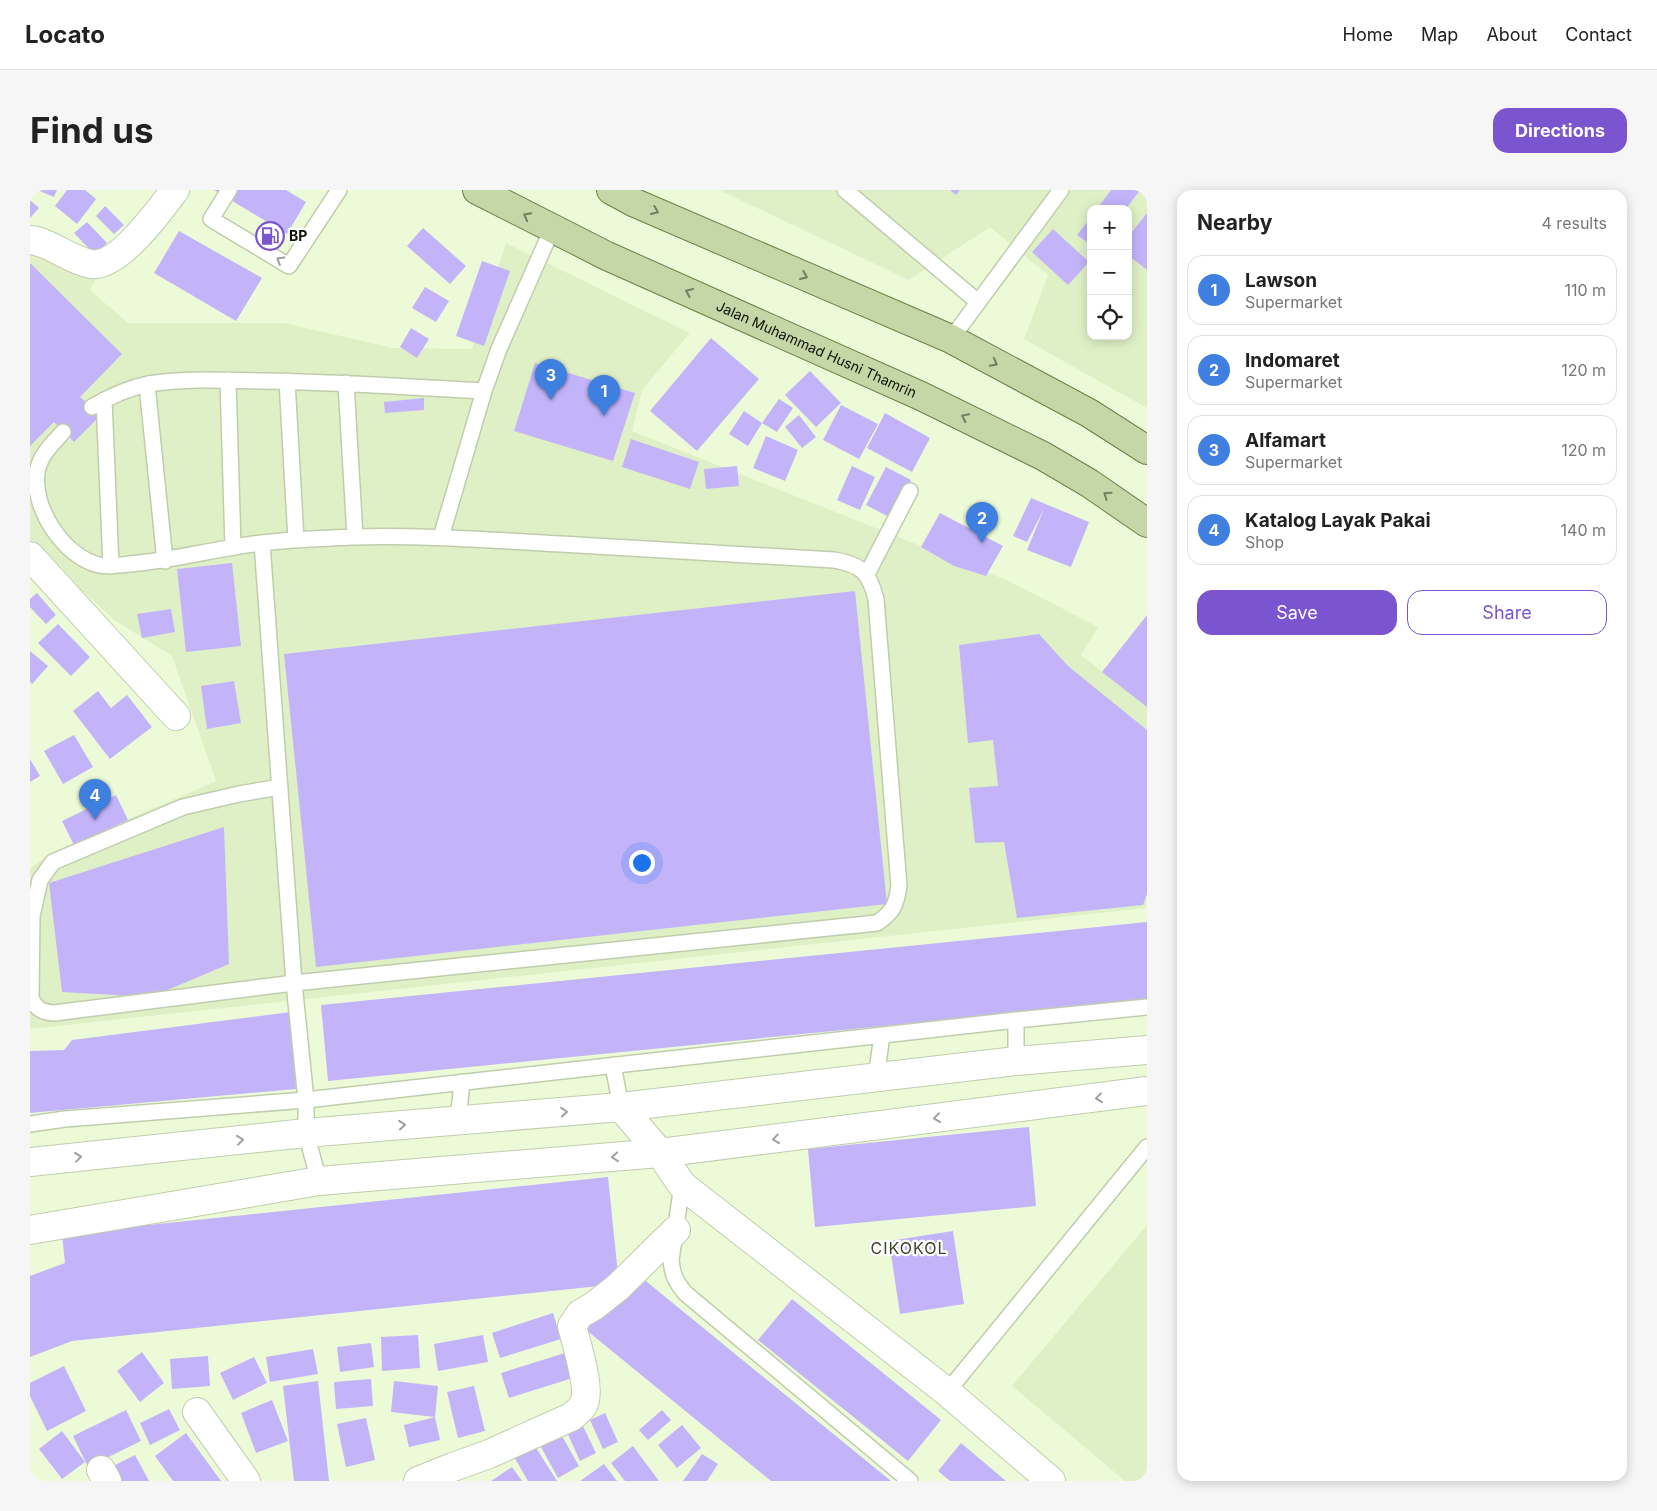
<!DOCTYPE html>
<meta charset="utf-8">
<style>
body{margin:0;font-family:Inter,sans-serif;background:#f6f6f6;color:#222}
.controls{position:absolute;right:15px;top:15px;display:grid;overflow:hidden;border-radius:10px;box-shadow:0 2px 12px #0003}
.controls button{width:45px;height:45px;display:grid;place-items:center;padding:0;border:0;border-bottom:1px solid #e0e0e0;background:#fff;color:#222;font:25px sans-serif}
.you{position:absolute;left:611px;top:672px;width:18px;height:18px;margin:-12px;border:4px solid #fff;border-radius:50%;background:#1a73e8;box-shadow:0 0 0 8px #1a73e833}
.badge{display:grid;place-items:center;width:32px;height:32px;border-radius:50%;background:#7a55cf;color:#fff;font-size:16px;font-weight:700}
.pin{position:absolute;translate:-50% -41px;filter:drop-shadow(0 1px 2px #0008)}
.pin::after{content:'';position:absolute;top:26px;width:18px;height:15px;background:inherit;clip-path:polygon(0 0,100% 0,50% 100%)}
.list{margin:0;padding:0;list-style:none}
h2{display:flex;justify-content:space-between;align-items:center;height:65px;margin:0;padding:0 20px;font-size:21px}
h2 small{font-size:16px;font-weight:400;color:#767676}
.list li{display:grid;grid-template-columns:32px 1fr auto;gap:15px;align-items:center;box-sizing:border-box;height:70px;margin:0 10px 10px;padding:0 10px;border:1px solid #e0e0e0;border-radius:15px}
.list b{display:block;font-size:19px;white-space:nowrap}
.list p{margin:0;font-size:16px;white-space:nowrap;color:#767676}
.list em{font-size:16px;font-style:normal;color:#767676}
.actions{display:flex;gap:10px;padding:15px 20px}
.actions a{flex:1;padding:11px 0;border:1px solid #7a55cf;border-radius:15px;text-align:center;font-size:18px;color:#7a55cf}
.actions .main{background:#7a55cf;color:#fff}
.icon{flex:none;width:28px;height:28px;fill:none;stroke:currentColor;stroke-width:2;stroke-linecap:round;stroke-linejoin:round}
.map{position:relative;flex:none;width:1117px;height:1291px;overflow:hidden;border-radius:15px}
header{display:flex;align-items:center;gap:30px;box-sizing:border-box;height:70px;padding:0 25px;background:#fff;border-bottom:1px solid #e0e0e0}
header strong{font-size:24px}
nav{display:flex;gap:28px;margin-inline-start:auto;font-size:18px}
.intro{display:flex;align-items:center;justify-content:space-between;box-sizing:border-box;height:120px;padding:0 30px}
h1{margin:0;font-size:35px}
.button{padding:12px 22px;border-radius:15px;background:#7a55cf;color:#fff;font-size:18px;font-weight:700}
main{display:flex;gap:30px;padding:0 30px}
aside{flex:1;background:#fff;border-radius:15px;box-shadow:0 2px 12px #0003}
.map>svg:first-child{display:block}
</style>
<header>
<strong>Locato</strong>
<nav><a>Home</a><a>Map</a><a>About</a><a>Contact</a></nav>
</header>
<div class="intro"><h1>Find us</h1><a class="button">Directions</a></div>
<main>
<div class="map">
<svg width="1117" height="1291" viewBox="0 0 1117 1291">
<rect width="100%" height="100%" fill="#edfad7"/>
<path fill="#e0f0c6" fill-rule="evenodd" d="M 689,0 L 1117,0 L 1117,218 L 994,149 L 1018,85 L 960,37 L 879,90 ZM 1061,19 L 1098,19 L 1098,146 L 1061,146 Z
M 476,53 L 660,143 L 612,200 L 602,241 L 979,391 L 1068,437 L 1051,465 L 1117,516 L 1116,718 L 0,839 L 0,679 L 20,663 L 186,591 L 142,466 L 84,430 L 0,353 L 0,63 L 68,85 L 60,100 L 98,133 L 254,133 L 363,158 L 442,159 Z
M 1117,1035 L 1117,1291 L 1095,1291 L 982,1196 Z"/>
<path fill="#c3b4fa" d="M 7,0 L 27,0 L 24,7 Z
M 37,0 L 55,0 L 66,9 L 47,34 L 25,16 Z
M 184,0 L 256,0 L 276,12 L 257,44 Z
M 920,0 L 930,0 L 926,5 Z
M 1081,0 L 1110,0 L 1096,19 L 1067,19 Z
M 0,10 L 9,18 L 0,28 Z
M 75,16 L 94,35 L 84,44 L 66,26 Z
M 1117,23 L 1117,80 L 1098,65 L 1098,47 Z
M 1061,27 L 1061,55 L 1047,45 Z
M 57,32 L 77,53 L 65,65 L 44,43 Z
M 393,38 L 436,76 L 420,94 L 377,56 Z
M 1023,39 L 1059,72 L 1038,95 L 1002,62 Z
M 149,41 L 232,88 L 206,131 L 124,83 Z
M 452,71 L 480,81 L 454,156 L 426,146 Z
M 0,73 L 92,164 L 50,207 L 62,217 L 69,227 L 44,252 L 24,232 L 0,256 Z
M 395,97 L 419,111 L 406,132 L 382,118 Z
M 381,138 L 399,149 L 387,168 L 370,157 Z
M 681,148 L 729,189 L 667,261 L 620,221 Z
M 505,173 L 605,203 L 583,271 L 484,241 Z
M 780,181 L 811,213 L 786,237 L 755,205 Z
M 394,208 L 394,220 L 355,223 L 354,212 Z
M 749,209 L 763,218 L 747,242 L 732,233 Z
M 811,215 L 848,234 L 829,269 L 793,250 Z
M 714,221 L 732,233 L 718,256 L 699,244 Z
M 855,223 L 900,248 L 882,282 L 837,258 Z
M 769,225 L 786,247 L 772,258 L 755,237 Z
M 736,246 L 768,260 L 755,291 L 723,278 Z
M 601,249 L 669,272 L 660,299 L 592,277 Z
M 707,276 L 709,296 L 676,299 L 674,279 Z
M 822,276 L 845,287 L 830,320 L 807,310 Z
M 856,277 L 881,290 L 861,328 L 836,315 Z
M 1001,308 L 1059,332 L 1041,377 L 997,360 L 1014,319 L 997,352 L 983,346 Z
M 910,323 L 973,356 L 956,386 L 924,376 L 891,357 Z
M 202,373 L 211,456 L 156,462 L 147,379 Z
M 825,401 L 857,714 L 286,777 L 254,464 Z
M 7,403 L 26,425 L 16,434 L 0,417 L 0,409 Z
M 141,419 L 145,442 L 112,448 L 107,424 Z
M 1117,425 L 1117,517 L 1072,482 Z
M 28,434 L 60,467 L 41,486 L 8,453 Z
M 1009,444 L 1038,476 L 1117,540 L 1117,704 L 1113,715 L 987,728 L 974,652 L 945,653 L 939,598 L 968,596 L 963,550 L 938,553 L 929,455 Z
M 0,461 L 18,476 L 2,494 L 0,492 Z
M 204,491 L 211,533 L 177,539 L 171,496 Z
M 68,501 L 81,518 L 97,505 L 122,537 L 80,569 L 43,521 Z
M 44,545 L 63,577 L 33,594 L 14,561 Z
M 0,569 L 10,586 L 0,592 Z
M 86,605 L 98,630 L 44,655 L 32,631 Z
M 194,637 L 199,774 L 121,807 L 32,802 L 19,693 Z
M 1117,732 L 1117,810 L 298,891 L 291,815 Z
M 261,822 L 266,899 L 0,923 L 0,861 L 34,860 L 42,850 Z
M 999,937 L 1006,1016 L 785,1037 L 778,959 Z
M 578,987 L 589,1094 L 42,1151 L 0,1167 L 0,1086 L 35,1073 L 32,1044 Z
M 923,1041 L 934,1114 L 870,1124 L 859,1051 Z
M 606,1083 L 861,1291 L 741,1291 L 555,1139 Z
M 762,1109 L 911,1230 L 878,1271 L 728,1150 Z
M 523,1123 L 531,1149 L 470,1168 L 462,1143 Z
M 388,1145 L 390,1178 L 352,1181 L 351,1147 Z
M 453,1145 L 458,1172 L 408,1181 L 404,1154 Z
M 341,1153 L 344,1177 L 310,1182 L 307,1157 Z
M 283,1159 L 288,1184 L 240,1192 L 236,1167 Z
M 112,1162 L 134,1193 L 110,1212 L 87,1181 Z
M 538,1162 L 546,1187 L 479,1208 L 471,1183 Z
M 178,1166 L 180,1196 L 142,1199 L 140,1169 Z
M 224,1167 L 237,1193 L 203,1210 L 190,1183 Z
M 34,1176 L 56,1221 L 17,1241 L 0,1206 L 0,1193 Z
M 341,1189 L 343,1216 L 306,1219 L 304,1192 Z
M 288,1191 L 299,1291 L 264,1291 L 253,1196 Z
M 364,1191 L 408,1196 L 405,1227 L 410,1250 L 379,1257 L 374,1235 L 405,1227 L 361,1222 Z
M 444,1196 L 455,1241 L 428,1248 L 417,1202 Z
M 242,1210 L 258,1251 L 226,1263 L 211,1223 Z
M 139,1219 L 150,1240 L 120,1255 L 110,1233 Z
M 96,1220 L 111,1251 L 58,1277 L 43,1246 Z
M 632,1220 L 641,1230 L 618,1250 L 609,1240 Z
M 575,1223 L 588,1252 L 573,1259 L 560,1230 Z
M 336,1228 L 345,1270 L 316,1277 L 307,1234 Z
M 551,1232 L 566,1263 L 550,1271 L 536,1240 Z
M 652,1235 L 671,1258 L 647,1278 L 628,1255 Z
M 32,1241 L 55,1272 L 32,1289 L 9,1259 Z
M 156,1243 L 191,1291 L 143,1291 L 125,1266 Z
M 532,1246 L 549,1276 L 528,1288 L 511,1257 Z
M 503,1253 L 527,1291 L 498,1291 L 483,1265 Z
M 931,1253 L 976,1291 L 920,1291 L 908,1281 Z
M 603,1256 L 629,1291 L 595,1291 L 581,1273 Z
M 672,1264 L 688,1274 L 677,1291 L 653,1291 Z
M 105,1265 L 119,1291 L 89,1291 L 81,1277 Z
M 574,1274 L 587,1291 L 550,1291 Z
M 482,1277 L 492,1291 L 461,1291 Z"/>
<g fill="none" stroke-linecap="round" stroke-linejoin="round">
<defs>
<path id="lane" d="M 199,0 L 181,29 L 259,76 L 309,0
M 815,0 L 948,112
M 921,149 L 1031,0
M 198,190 L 203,357
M 257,191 L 266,350
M 316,193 L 325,347
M 117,195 L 135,371
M 74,210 L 81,376
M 62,217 C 79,207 98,198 118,194 C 156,188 195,190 233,191 C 306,192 380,197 454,201
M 33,242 C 22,254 9,266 7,283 C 2,318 34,367 69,375 C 79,377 90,375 100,374 C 135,371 169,363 204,357 C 243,350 282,349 322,347 C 391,345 461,350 531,354 C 622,359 713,365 804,370 C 832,375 839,382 846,409 L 869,696 C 866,716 863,722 847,733 L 264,793 L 24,823 C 12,822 6,819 1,808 L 2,726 L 10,690 L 23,672 L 153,617 L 209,604 L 250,597
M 411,347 L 454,201 L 469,159 L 522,39
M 232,353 L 264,793 L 276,910 L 276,943 L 289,991
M 837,384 L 880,301
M 986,830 L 986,871
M 583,875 L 591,917
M 846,888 L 852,845
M 428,931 L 432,892
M 0,934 L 35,929 L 276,910 L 986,830 L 1117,817
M 652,995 L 641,1070 C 642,1084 646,1092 655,1103 L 880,1291
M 917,1202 L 1117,957"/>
<path id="street" d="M 0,50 C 21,52 39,70 61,74 C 88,78 130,20 145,0
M 0,366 L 146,526
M 591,917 L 630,963 L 652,995 L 917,1202 L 1021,1291
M 0,972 L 276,943 L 591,917 L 986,871 L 1117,860
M 0,1040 L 289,991 L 630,963 L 1117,901
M 167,1222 L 216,1291
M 71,1280 L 77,1291
M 388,1291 L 423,1277 L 459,1264 L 541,1227 C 546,1223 552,1219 554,1213 C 561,1198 546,1153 542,1136 L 550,1124 L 564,1116 L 588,1097 L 646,1040"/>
<g id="primary">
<path id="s1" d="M 447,0 L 577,66 L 891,206 L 1013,266 L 1059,293 L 1117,333"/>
<path d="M 581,0 L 605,13 L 921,149 L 1059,223 L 1117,260"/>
</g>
</defs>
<use href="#lane" stroke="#c0cdac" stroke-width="18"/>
<use href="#street" stroke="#c0cdac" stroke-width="30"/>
<use href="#primary" stroke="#6c7f48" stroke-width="30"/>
<use href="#lane" stroke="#fff" stroke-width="15"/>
<use href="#street" stroke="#fff" stroke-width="28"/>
<use href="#primary" stroke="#c5d6a7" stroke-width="28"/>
</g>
<defs><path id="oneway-chevron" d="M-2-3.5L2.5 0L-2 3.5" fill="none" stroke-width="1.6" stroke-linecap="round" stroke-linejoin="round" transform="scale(1.25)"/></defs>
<g stroke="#727e5f">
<use href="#oneway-chevron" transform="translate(625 21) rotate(23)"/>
<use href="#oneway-chevron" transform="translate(497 26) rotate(-152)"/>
<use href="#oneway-chevron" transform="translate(774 86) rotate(23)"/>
<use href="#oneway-chevron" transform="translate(659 102) rotate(-156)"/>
<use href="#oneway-chevron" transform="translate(964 173) rotate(28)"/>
<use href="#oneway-chevron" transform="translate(935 227) rotate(-154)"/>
<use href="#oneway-chevron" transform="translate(1077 305) rotate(-145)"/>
</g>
<g stroke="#9ea09b">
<use href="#oneway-chevron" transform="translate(250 70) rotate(-149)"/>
<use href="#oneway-chevron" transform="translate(1069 908) rotate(173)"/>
<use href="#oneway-chevron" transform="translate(534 922) rotate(-5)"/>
<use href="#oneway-chevron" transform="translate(907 928) rotate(173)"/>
<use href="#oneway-chevron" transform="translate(372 935) rotate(-5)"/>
<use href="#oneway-chevron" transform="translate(746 949) rotate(173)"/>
<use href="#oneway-chevron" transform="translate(210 950) rotate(-6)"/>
<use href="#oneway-chevron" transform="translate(48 967) rotate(-6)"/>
<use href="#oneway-chevron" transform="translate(585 967) rotate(175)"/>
</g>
<defs>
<symbol id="fuel-ring" viewBox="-11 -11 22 22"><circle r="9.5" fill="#fff" stroke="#7a55cf" stroke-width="1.5"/><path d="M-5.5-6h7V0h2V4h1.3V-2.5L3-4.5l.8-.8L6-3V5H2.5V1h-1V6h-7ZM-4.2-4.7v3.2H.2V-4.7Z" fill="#7a55cf"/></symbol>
</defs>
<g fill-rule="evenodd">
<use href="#fuel-ring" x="224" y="30" width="32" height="32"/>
</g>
<g text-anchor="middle" stroke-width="4.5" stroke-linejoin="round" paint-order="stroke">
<g font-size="14" font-weight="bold" fill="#0d1206" stroke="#fff" text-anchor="start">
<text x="259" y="51">BP</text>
</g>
<g font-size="14" fill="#0d1206" stroke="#fff">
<text dy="5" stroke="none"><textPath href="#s1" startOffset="375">Jalan Muhammad Husni Thamrin</textPath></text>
</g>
<g font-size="16" letter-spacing="1" fill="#3a4528" stroke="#fff">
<text x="879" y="1064">CIKOKOL</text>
</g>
</g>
</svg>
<div class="controls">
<button>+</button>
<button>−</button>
<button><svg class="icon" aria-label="locate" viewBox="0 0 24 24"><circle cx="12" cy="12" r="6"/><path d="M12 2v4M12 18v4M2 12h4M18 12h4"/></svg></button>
</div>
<div class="you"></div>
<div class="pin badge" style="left:574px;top:226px;background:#3f7fe0">1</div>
<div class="pin badge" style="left:952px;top:353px;background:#3f7fe0">2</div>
<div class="pin badge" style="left:521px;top:210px;background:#3f7fe0">3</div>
<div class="pin badge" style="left:65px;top:630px;background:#3f7fe0">4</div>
</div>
<aside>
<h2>Nearby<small>4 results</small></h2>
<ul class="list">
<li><span class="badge" style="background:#3f7fe0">1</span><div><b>Lawson</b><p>Supermarket</p></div><em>110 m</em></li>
<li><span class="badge" style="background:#3f7fe0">2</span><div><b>Indomaret</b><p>Supermarket</p></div><em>120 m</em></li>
<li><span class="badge" style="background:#3f7fe0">3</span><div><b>Alfamart</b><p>Supermarket</p></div><em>120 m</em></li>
<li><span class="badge" style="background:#3f7fe0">4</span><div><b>Katalog Layak Pakai</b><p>Shop</p></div><em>140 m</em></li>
</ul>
<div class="actions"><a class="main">Save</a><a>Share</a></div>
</aside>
</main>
